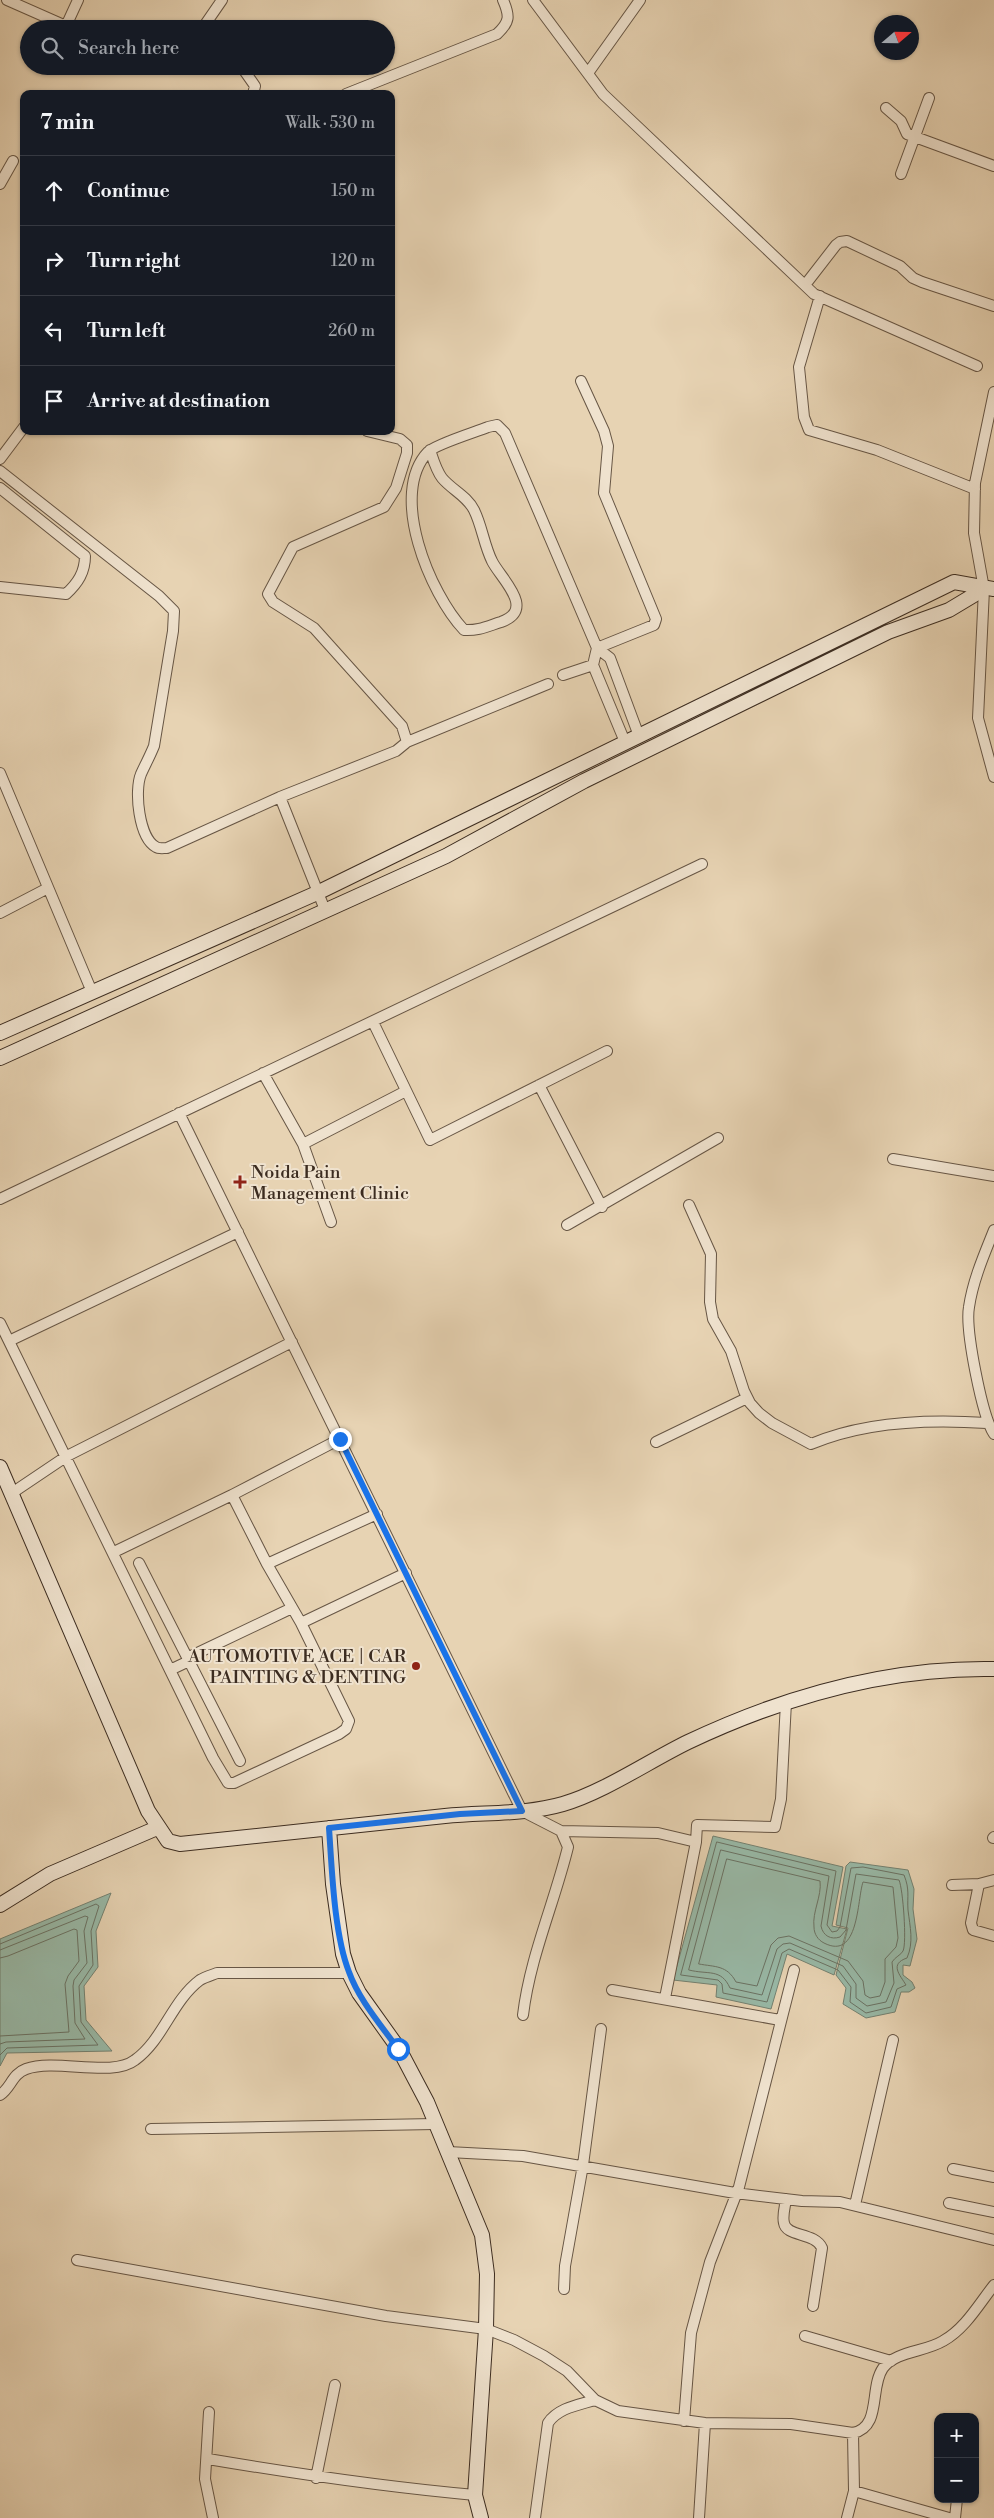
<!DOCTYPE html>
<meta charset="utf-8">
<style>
body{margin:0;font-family:"Libre Bodoni",serif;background:#242831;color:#f1f3f6}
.controls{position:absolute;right:15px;bottom:15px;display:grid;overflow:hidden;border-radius:10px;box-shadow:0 1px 4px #0004}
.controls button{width:45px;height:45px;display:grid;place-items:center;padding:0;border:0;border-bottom:1px solid #363941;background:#171b24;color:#f1f3f6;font:25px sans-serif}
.compass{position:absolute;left:874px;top:15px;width:45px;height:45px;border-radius:50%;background:#171b24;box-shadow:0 1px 4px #0004;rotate:70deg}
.stop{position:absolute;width:15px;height:15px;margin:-11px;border:4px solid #1a73e8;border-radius:50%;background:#fff}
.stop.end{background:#1a73e8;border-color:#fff;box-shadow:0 1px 5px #0008}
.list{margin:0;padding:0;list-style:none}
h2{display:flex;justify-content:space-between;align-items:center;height:65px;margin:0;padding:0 20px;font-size:21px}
h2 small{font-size:16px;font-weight:400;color:#9ea1a6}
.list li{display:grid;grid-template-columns:32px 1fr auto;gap:15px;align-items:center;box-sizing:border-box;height:70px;padding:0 20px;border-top:1px solid #363941}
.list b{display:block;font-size:19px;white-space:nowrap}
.list em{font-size:16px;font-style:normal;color:#9ea1a6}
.icon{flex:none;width:28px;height:28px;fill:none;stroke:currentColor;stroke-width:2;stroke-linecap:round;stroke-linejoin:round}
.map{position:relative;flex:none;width:994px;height:2518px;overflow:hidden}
.search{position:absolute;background:#171b24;box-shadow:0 1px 4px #0004;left:20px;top:20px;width:375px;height:55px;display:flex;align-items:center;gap:12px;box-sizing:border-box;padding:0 18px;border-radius:28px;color:#9ea1a6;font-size:19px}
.panel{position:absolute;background:#171b24;box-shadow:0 1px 4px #0004;left:20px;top:90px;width:375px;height:345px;border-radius:10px}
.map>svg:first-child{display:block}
</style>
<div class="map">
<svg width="994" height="2518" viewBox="0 0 994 2518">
<rect width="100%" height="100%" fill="#e7d3b3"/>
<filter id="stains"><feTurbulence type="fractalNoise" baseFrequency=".004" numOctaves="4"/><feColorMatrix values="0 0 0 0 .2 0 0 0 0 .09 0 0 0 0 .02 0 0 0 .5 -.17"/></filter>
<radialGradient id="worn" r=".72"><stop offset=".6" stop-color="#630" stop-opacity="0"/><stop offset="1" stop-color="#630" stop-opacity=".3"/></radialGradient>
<path fill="#98b9a7" stroke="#738171" d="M 713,1836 L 843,1867 L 832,1926 L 847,1929 L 834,1975 L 787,1954 L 771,2009 L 716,1997 L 717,1985 L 673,1980 Z
M 850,1862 L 908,1870 L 914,1889 L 913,1909 L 917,1939 L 910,1966 L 903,1965 L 903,1975 L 912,1982 L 915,1988 L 909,1992 L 901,1992 L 895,2012 L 866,2018 L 843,2004 L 846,1988 L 836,1975 L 848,1928 L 836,1925 L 846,1866 Z
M 111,1893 L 96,1931 L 98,1967 L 84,1986 L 86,2020 L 112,2051 L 7,2053 L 0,2066 L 0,1939 Z"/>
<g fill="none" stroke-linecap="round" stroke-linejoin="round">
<path stroke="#6a7264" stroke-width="1" d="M 717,1842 L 836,1871 L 827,1925 L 832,1932 L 837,1931 L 840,1927 L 851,1868 L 863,1867 L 904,1875 C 910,1890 907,1896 908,1910 C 910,1927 914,1942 907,1958 C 889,1964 900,1975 906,1985 L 897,1989 L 891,2007 L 866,2013 L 850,2002 L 851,1987 L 838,1970 L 789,1949 L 782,1953 L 767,2002 L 723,1993 L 722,1984 L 718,1980 L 681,1975 Z
M 721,1850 L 829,1876 L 821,1926 C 823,1936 831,1940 840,1937 L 846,1930 L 856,1874 L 899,1880 C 903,1889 907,1943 903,1951 C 901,1955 895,1957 892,1962 L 894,1983 L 886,2002 L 867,2006 L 856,1998 L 856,1984 L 843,1966 L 790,1943 L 783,1944 L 777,1949 L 762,1995 L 730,1988 C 721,1968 708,1975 689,1970 Z
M 727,1859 L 820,1881 C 822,1896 812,1912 814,1927 C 814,1934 818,1940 824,1943 C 859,1961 857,1900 863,1882 L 893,1887 L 898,1938 L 896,1947 L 885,1959 L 885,1982 L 880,1996 L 870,1998 L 865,1995 L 863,1981 L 848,1961 L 789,1936 L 778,1938 L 771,1945 L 757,1986 L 736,1982 C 727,1965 715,1967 699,1964 Z
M 0,1944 L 96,1904 L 99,1906 L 91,1931 L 93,1965 L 79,1986 L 81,2022 L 98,2045 L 7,2048 L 0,2055
M 0,1950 L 85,1916 L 88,1917 L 84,1931 L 87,1963 L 74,1980 L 73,1986 L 75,2023 L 85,2039 L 6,2042 L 0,2044
M 0,1958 L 8,1956 L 74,1929 L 77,1930 L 79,1961 L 68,1976 L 65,1984 L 69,2032 L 0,2036"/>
<defs>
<path id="street" d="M 7,0 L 66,26
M 78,0 L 66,26 L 83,29
M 533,0 L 603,94 L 814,294 L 977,366
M 202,29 L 222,0
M 241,66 L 255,86 L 253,94
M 588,73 L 640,0
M 346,94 L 497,34 C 510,22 510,16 503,0
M 886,108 L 901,121 L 907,134 L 994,166
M 901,174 L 929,98
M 0,184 L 13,161
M 805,285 L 836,245 L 840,242 L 847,241 L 900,266 L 913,278 L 922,282 L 994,306
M 820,296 L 799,367 L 804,417 L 809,430 L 877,450 L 975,489
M 581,381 L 604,431 L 608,446 L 604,493 L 656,619 L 654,625 L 597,648
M 994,392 L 975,483 L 974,533 L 984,589 L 978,718 L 994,777
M 430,450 C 433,459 436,470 442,478 C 452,490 467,496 474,510 C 482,526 484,545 492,561 C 500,578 537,609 501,622 C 488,626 478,631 464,630 C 430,594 388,494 428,452 C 436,444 476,432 488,427 L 497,425 L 505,433 L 597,648 L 610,658 L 639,736
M 0,459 L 24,427
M 0,471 L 159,596 L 174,611 L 173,631 L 154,746 C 150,756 145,765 141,774 C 134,791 139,838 156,847 C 159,849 163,848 167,848 L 280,797 L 396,751 L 407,742 L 402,726 L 314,628 L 273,602 L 268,594 L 293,547 L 384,507 L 396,488 L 407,453 L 407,445 L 400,439 L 367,431
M 0,488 L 85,556 C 85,572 78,583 66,594 L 0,587
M 597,648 L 593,665 L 625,742
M 563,675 L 593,665
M 407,742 L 548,684
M 0,773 L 92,992
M 280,797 L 325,910
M 0,913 L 48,888
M 373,1022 L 430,1140 L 607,1051
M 263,1073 L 303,1144 L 406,1091
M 539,1085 L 602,1207
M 179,1113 L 522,1811 L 561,1831 L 568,1847 C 554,1904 530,1957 523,2015
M 303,1144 L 331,1222
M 893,1159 L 994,1176
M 0,1199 L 702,864
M 689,1205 L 711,1254 L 710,1302 L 713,1319 L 731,1351 L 744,1391 L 750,1403 L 759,1413 L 772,1423 L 811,1444 C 865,1421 929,1419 987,1423
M 567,1225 L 718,1138
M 994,1230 C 984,1255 973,1280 969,1307 C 965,1329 982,1416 994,1434
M 0,1323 L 213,1758 L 228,1783 L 234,1783 L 339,1734 L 346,1729 L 349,1721 L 301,1623 L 267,1564 L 232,1495
M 9,1341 L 238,1232
M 656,1442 L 747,1398
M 12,1493 L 67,1456 L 292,1342
M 114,1552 L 232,1495 L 340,1439
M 139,1563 L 240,1761
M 267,1564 L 377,1514
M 301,1623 L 406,1573
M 187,1658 L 292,1608
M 170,1670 L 189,1661
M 561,1831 L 658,1833 L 696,1842 L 665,1998
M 993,1838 L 994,1837
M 696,1842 L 697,1825 L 775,1827 L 781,1799 L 786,1702
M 979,1884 L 971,1923 L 973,1930 L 994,1936
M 952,1885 L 979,1884 L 994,1880
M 612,1990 L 780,2020
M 0,2095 C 11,2088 12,2074 26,2069 C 56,2058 112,2078 135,2060 C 163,2040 172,2001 200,1980 C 205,1977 212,1975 217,1973 L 349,1973
M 151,2129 L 435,2124
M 448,2152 L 523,2156 L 735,2193 L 802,2201 L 840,2202 L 994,2240
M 953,2169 L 994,2177
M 786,2199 C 785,2207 782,2216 784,2223 C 786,2237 815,2232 822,2248 L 813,2306
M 949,2203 L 994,2212
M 855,2205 L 893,2040
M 77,2260 L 386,2316 L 486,2329 L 514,2340 L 544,2356 L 567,2371 L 595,2400 L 618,2411 L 705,2423 L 791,2424 L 853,2433 C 882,2427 869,2388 883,2368 C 896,2351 925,2352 943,2341 C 965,2329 979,2304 994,2285
M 564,2289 L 565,2266 L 583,2165 L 601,2029
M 805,2336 L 891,2361
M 209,2412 L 205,2479 L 213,2518
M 684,2421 L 691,2333 L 710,2262 L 739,2187 L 794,1970
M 208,2459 C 297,2474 385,2487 475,2495
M 316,2478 L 335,2385
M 854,2491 L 949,2518
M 535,2518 L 548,2423 C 558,2408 578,2405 595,2400
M 699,2518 L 705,2423
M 847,2518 L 854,2491 L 853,2433
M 955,2518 L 957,2499"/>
<path id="secondary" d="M 0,1033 L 317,893 L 954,582 L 994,589
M 0,1058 L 446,856 L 584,781 L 888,632 L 949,610 L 984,589
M 0,1467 L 148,1811 L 168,1841 L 180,1844 C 268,1835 357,1825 445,1816 C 484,1812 525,1815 563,1804 C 604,1792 649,1761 688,1742 C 785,1696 886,1667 994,1669
M 329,1828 L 333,1884 L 343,1954 L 349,1973 L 359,1993 L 399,2049 L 427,2102 L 482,2235 L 487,2274 L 486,2329 L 475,2495 L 481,2518
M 0,1905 L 50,1874 L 157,1828"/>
</defs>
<use href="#street" stroke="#675645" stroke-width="12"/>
<use href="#secondary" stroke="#3c2c20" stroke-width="16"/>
<use href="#street" stroke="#efe2ce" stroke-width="10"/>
<use href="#secondary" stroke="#efe2ce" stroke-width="14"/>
</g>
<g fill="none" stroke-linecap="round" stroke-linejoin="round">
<path stroke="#1a73e8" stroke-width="6" d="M 340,1439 L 522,1811 L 460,1814 L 329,1828 C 332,1870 334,1934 349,1972 C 359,2000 381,2025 398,2049"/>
</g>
<g fill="#8f2418" stroke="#efe2ce" stroke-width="2">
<path d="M237.5 1174.5h5v5h5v5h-5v5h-5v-5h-5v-5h5z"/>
<circle cx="416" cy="1666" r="5"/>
</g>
<g text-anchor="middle" stroke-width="4" stroke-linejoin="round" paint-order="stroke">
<g font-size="18" fill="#3c2c20" stroke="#efe2ce" text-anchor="start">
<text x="251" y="1178">Noida Pain<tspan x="251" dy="21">Management Clinic</tspan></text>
<text x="406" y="1662" text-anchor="end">AUTOMOTIVE ACE | CAR<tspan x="406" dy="21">PAINTING &amp; DENTING</tspan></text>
</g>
</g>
<rect width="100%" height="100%" filter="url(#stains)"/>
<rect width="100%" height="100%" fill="url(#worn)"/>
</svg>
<div class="controls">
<button>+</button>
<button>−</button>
</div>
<svg class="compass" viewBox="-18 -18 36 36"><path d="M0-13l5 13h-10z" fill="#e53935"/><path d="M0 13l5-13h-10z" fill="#9ea1a6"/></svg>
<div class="stop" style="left:398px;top:2049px"></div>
<div class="stop end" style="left:340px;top:1439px"></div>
<div class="search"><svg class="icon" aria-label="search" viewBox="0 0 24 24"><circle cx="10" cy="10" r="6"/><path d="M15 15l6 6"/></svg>Search here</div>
<section class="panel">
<h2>7 min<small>Walk · 530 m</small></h2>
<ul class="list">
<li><svg class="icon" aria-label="ahead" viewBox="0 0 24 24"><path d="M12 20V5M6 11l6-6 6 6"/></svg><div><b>Continue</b></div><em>150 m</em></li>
<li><svg class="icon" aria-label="right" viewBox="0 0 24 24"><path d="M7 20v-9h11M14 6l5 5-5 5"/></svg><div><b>Turn right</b></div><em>120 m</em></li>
<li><svg class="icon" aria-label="left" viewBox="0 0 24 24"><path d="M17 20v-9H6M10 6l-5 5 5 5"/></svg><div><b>Turn left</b></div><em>260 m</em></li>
<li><svg class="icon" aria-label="arrive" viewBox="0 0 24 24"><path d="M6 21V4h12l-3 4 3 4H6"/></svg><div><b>Arrive at destination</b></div></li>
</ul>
</section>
</div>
